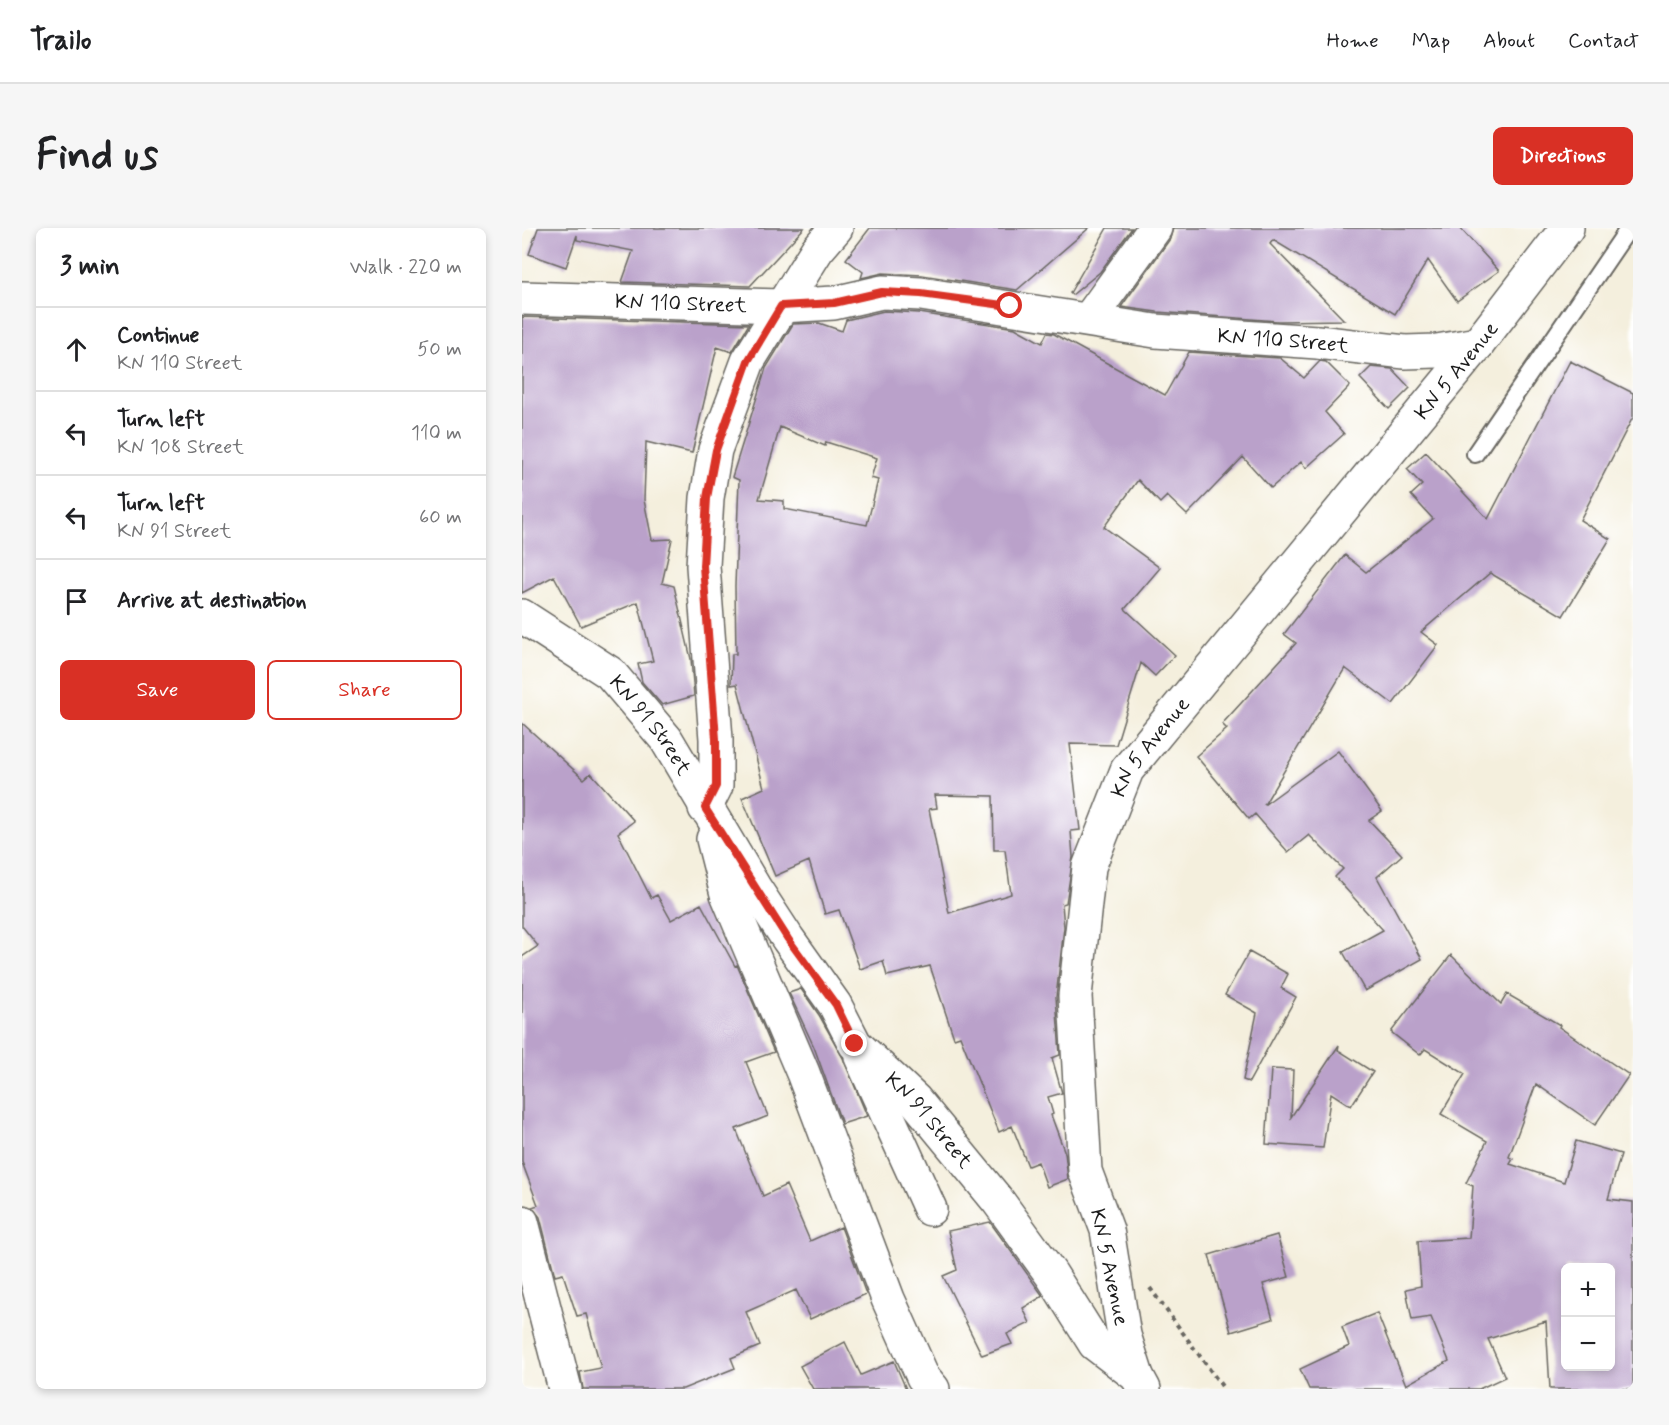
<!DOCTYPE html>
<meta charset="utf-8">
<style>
body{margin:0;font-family:Mynerve,sans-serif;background:#f6f6f6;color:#202124}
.controls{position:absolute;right:18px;bottom:18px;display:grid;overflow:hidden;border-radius:9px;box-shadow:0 3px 9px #0003}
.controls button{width:54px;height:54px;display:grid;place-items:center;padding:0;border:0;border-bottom:2px solid #e0e0e0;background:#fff;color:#202124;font:30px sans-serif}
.stop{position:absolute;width:18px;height:18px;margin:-14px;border:4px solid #d93025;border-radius:50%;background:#fff}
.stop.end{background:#d93025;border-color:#fff;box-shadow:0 2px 6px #0008}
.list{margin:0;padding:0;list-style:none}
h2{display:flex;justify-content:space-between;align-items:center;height:78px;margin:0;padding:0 24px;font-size:26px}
h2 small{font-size:20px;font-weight:400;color:#757577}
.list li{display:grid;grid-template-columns:39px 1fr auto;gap:18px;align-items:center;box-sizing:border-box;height:84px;padding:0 24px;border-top:2px solid #e0e0e0}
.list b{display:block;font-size:22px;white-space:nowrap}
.list p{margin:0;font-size:20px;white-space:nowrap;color:#757577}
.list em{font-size:20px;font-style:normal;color:#757577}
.actions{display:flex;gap:12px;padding:18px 24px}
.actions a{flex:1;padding:14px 0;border:2px solid #d93025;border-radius:9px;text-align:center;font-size:21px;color:#d93025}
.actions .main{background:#d93025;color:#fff}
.icon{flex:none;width:33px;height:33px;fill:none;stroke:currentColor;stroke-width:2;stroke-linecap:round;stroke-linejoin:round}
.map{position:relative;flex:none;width:1111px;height:1161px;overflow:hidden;border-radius:9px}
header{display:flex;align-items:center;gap:36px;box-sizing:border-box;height:84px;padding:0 30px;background:#fff;border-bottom:2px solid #e0e0e0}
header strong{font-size:28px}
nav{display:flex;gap:33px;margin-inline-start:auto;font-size:21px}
.intro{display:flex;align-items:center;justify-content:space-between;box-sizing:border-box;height:144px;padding:0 36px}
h1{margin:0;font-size:42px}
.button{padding:15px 27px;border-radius:9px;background:#d93025;color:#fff;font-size:21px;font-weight:700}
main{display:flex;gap:36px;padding:0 36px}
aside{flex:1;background:#fff;border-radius:9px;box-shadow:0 3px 9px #0003}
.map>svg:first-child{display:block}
</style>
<header>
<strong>Trailo</strong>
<nav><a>Home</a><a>Map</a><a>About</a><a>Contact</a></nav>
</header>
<div class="intro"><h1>Find us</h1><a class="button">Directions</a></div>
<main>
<aside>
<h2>3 min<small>Walk · 220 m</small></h2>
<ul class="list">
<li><svg class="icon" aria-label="ahead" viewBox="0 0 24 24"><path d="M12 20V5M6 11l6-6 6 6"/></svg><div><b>Continue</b><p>KN 110 Street</p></div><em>50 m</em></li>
<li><svg class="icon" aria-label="left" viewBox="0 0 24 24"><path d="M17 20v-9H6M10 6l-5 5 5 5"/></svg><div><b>Turn left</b><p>KN 108 Street</p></div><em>110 m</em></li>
<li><svg class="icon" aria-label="left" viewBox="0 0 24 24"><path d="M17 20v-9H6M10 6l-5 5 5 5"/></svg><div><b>Turn left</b><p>KN 91 Street</p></div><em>60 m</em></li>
<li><svg class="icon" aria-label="arrive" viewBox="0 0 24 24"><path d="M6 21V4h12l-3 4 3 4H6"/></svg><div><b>Arrive at destination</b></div></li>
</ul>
<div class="actions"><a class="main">Save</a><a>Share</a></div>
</aside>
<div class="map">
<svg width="1111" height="1161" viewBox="0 0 1111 1161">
<rect width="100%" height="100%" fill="#fff"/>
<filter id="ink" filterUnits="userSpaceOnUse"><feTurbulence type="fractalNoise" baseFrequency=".0167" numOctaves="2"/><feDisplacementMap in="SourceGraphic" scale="12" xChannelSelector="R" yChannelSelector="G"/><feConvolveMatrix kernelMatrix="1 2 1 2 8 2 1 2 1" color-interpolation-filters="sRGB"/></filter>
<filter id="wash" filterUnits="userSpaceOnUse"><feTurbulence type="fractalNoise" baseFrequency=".008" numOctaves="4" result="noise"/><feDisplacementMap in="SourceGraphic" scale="24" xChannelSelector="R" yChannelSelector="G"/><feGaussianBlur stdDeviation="1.35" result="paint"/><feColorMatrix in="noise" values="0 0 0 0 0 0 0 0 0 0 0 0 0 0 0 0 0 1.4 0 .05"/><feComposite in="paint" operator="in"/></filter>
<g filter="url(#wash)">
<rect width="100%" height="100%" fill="#f4efdd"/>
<g id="blocks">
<path fill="#baa1ca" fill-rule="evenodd" d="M 16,0 L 282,0 L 228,58 L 100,54 L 111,23 L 55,12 L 55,7 L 44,39 L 7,26 Z
M 348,0 L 567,0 L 495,62 L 400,47 L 361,45 L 339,50 L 341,44 L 324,31 Z
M 585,0 L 610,0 L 578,44 L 550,67 L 548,65 Z
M 651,0 L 938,0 L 977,43 L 935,73 L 906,32 L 873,86 L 751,12 L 748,16 L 822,92 L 756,93 L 635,84 L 599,79 L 648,11 Z
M 362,83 L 397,85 L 493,100 L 520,115 L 525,105 L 532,106 L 643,167 L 667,124 L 758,130 L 782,150 L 798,133 L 804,134 L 828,158 L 803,184 L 822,206 L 784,240 L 779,234 L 749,260 L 721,229 L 665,287 L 645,268 L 638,275 L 616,252 L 582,299 L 638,340 L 603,381 L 653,427 L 633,448 L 619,435 L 594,517 L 548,516 L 558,602 L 549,603 L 551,629 L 544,675 L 540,676 L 542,699 L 534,769 L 538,827 L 530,830 L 540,865 L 526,869 L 531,886 L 529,887 L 543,925 L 546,951 L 525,959 L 516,934 L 506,938 L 490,898 L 477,904 L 438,808 L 432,810 L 408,738 L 365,748 L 361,733 L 338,741 L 317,682 L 303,686 L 287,633 L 253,648 L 220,570 L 242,560 L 215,456 L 209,457 L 210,426 L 214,426 L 213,358 L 217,252 L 210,249 L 244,140 L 271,96 L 297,95 L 320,103 L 324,92 ZM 258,199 L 303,218 L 304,214 L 355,230 L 349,250 L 356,252 L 345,297 L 262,281 L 262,273 L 237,271 ZM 413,567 L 471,568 L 472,622 L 483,622 L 489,666 L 427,685 L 407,581 L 415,580 Z
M 0,89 L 227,96 L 210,124 L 195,119 L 170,225 L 124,214 L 122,272 L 130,312 L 150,311 L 140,355 L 152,358 L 169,431 L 172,468 L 140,477 L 120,454 L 116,436 L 131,433 L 116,374 L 59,398 L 32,348 L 0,365 Z
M 1048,133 L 1111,165 L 1111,189 L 1058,292 L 1088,311 L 1041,388 L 968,345 L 899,404 L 916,417 L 871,476 L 823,440 L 742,577 L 816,523 L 860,583 L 847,592 L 880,627 L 855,649 L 900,731 L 843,763 L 821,724 L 861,702 L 813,649 L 821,641 L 787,607 L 766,624 L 733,586 L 727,591 L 674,528 L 705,501 L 700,496 L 774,415 L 762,406 L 823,327 L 844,344 L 911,291 L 889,267 L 900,257 L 885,241 L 904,224 L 966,291 Z
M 849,139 L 870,141 L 888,160 L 867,181 L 838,150 Z
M 0,495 L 62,551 L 69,545 L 112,593 L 96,605 L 129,670 L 135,667 L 149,692 L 179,676 L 213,738 L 215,737 L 252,824 L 224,834 L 246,888 L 214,901 L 241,968 L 264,957 L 288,1013 L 319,999 L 344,1066 L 288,1091 L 274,1062 L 224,1084 L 238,1118 L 209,1130 L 213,1140 L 161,1161 L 61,1161 L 58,1144 L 79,1140 L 64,1086 L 55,1088 L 41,1046 L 33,1048 L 18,989 L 10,979 L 16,977 L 0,934 L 0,729 L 16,718 L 0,698 Z
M 727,724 L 766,746 L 759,760 L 774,769 L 727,854 L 721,852 L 735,785 L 703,767 Z
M 929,727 L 979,776 L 985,766 L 1038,797 L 1037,799 L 1107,847 L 1073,897 L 1014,856 L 987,929 L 991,931 L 988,936 L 1042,954 L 1054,913 L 1099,926 L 1086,971 L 1111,974 L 1111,1161 L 1028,1161 L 1024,1093 L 966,1111 L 983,1149 L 957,1161 L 787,1161 L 778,1141 L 827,1118 L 820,1099 L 855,1085 L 884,1157 L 927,1133 L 909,1089 L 890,1092 L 884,1061 L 899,1058 L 896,1013 L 947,1010 L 951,958 L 944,955 L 965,913 L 919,886 L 943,846 L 903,821 L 898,827 L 869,804 ZM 1044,1040 L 1089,1040 L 1089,1138 L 1044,1138 Z
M 279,761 L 297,787 L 321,830 L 345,888 L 320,896 L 292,819 L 267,765 Z
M 817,817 L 816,822 L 851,844 L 829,878 L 809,865 L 801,920 L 744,916 L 749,841 L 771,842 L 769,889 Z
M 468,994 L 521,1068 L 501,1080 L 508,1095 L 485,1106 L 490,1116 L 460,1127 L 421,1048 L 435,1042 L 426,1003 Z
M 755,1007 L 767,1049 L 741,1056 L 751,1091 L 709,1104 L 687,1027 Z
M 323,1114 L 339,1147 L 372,1133 L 384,1161 L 291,1161 L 278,1138 Z"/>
</g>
</g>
<g filter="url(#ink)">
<use href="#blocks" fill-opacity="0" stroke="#686660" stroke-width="1.5"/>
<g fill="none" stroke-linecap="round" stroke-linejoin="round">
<defs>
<path id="service" d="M 953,226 L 1107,0"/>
<g id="minor">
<path id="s1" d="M 0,70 L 259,78 L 312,75 L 360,64 L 399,66 L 633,103 L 795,114 L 883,124 L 915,123 L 956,116"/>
<path d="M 567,91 L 633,0"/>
<path id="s2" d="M 0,388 L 88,445 L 144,511 L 232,659 L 266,711 L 313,777 L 333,816 L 393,872 L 476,973 L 529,1046 L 573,1116 L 615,1148"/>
<path d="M 183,580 L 194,558 L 194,511 L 181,338 L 185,270 L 193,222 L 226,133 L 295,22 L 314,0"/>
<path d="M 191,611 L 205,666 L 281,845 L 366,1071 L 401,1149 L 411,1161"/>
<path d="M 339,829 L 408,981"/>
<path d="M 0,994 L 43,1161"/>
</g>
<g id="secondary">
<path id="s3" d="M 622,1161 L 615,1148 L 602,1107 L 585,1002 L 563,943 L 553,768 L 567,639 L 605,542 L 956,116 L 1045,0"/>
</g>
</defs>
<use href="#service" stroke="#686660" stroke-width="20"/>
<use href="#minor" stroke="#686660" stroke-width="36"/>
<use href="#secondary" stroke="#686660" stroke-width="36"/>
<path stroke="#686660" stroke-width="4" stroke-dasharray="4.5 4.5" stroke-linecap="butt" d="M 628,1060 L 702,1161"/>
<use href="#service" stroke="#fff" stroke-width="16"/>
<use href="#minor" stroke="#fff" stroke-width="33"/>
<use href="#secondary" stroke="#fff" stroke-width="33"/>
</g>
</g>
<g fill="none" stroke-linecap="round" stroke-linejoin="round" filter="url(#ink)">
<path stroke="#d93025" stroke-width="8" d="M 333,816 L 314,777 L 266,711 L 183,580 L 194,558 L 194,511 L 181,338 L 185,270 L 194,222 L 226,133 L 259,78 L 312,75 L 360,64 L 399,66 L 488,78"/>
</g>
<g text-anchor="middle" stroke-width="6" stroke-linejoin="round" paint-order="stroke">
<g font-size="21" fill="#1c1c1c" stroke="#fff">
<text dy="7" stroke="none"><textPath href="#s1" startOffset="159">KN 110 Street</textPath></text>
<text dy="7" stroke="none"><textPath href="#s1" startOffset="766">KN 110 Street</textPath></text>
<text dy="7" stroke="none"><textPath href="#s3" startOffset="1154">KN 5 Avenue</textPath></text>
<text dy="7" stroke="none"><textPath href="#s2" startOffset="171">KN 91 Street</textPath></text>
<text dy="7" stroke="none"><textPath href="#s3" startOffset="668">KN 5 Avenue</textPath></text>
<text dy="7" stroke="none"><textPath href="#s2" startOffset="657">KN 91 Street</textPath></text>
<text transform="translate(588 1039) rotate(78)" y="7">KN 5 Avenue</text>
</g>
</g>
</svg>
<div class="controls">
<button>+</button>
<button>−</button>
</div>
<div class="stop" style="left:488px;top:78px"></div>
<div class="stop end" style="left:333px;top:816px"></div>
</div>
</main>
